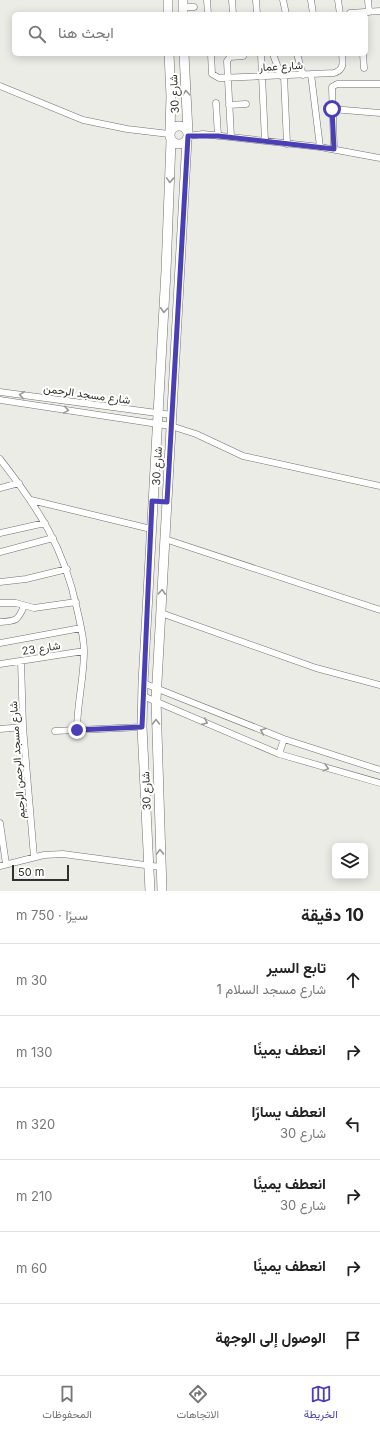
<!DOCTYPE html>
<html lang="ar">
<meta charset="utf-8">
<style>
body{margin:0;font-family:Inter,Vazirmatn,sans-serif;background:#f6f6f6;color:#222;direction:rtl}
.controls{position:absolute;right:12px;bottom:12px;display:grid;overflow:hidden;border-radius:6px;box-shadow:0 2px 10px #0003}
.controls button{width:36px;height:36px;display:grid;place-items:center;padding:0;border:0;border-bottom:1px solid #e0e0e0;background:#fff;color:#222;font:20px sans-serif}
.scale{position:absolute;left:12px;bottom:10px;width:57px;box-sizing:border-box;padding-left:4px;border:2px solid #30302e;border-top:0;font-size:11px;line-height:14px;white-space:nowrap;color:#30302e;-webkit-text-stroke:3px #fffffe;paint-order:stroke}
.stop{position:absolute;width:12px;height:12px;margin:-9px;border:3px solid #4a3fb5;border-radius:50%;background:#fff}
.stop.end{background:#4a3fb5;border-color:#fff;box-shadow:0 1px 4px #0008}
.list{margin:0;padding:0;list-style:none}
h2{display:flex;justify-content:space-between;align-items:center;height:52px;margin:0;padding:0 16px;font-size:17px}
h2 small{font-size:13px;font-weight:400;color:#767676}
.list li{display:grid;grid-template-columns:26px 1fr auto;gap:12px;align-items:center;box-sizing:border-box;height:72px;padding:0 16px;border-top:1px solid #e0e0e0}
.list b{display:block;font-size:15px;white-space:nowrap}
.list p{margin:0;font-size:13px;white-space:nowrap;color:#767676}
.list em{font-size:13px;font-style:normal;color:#767676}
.icon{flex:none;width:22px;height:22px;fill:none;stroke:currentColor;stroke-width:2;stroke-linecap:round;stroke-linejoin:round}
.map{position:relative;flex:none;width:380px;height:891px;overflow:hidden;direction:ltr}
.search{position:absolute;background:#fff;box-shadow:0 2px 10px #0003;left:12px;right:12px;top:12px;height:44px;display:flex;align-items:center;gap:10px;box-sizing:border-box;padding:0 14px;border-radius:6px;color:#767676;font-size:15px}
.sheet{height:484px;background:#fff}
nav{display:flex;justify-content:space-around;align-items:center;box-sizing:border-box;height:56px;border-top:1px solid #e0e0e0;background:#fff;font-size:11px;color:#767676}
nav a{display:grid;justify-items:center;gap:2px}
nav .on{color:#4a3fb5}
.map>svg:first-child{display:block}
</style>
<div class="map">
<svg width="380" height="891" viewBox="0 0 380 891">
<rect width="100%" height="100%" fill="#ecece7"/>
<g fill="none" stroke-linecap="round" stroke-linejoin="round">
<defs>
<path id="street" d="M 207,0 L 208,14
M 232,0 L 233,14
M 256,0 L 257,14
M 283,0 L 286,14
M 311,0 L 313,14
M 338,0 L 340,14
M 368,0 L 369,12
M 183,7 L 194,7
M 350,13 L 380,11
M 211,54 L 212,74 L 219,78 L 334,73 C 344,70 343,63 342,54
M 261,54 L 265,141
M 273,54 L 281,76
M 297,54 L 303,75
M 363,54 L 364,68
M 311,74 L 320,147
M 284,76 L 287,144
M 0,86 L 83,120 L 127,129 L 169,134
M 216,103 L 218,136
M 229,105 L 246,104
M 332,109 L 380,113
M 188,136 L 203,134 L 320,147 L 380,158
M 231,137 L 227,61 L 230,57 L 243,56
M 334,149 L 332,87 L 337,84 L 380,84
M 0,392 L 172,415
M 0,400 L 171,426 L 196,434 L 243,456 L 380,486
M 0,459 C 38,508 64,547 77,609 C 80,623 84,637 84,651 C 84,678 77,704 77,730
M 0,488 L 19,483
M 31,500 L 151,529
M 0,533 L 45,523
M 165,539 L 380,610
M 0,552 L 53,538
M 0,582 L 26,579 L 67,569
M 0,603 L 16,603 L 34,608 L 76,602
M 161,613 L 316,668 L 380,685
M 0,622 C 16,621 18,621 24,606
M 0,643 L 81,628
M 21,661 L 23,727 L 34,857
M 0,664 L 84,651
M 143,683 L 284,739 L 380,770
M 143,696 L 279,754 L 380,783
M 0,729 L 23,727
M 55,731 L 142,727
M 279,754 L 284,739
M 0,823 L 6,864
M 0,866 L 44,855 L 63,854 L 160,867"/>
<path id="secondary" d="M 168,14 L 168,0
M 183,14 L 183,0
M 169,54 L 171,96 L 170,130
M 184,54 L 188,132
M170 135a9 9 0 1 1 18 0a9 9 0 1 1-18 0Z
M 150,891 L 142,727 L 143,683 L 166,271 L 171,141
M 162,891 L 156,700 L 187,139"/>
</defs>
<use href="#street" stroke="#71716c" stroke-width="7"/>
<use href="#secondary" stroke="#71716c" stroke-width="10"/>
<use href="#street" stroke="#fff" stroke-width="6"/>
<use href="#secondary" stroke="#fff" stroke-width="9"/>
</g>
<defs><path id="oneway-chevron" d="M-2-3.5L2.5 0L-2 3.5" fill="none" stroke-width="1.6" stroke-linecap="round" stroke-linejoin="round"/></defs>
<g stroke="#989896">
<use href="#oneway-chevron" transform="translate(186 93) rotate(-93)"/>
<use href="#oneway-chevron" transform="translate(170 180) rotate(92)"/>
<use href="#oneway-chevron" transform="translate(164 310) rotate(94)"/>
<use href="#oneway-chevron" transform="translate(22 395) rotate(-172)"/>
<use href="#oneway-chevron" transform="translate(66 410) rotate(9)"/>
<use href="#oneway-chevron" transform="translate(162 592) rotate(-87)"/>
<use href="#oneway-chevron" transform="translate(156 722) rotate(-91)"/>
<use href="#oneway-chevron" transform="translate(205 722) rotate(24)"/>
<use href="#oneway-chevron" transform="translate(263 731) rotate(-158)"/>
<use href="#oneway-chevron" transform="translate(326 768) rotate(16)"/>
<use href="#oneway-chevron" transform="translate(160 852) rotate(-92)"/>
</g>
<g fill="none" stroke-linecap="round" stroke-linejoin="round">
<path stroke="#4a3fb5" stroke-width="5" d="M 77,730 L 142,727 L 152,501 L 167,502 L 188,136 L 218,136 L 334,149 L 332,109"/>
</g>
<g text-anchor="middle" stroke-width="4" stroke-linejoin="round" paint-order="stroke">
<g font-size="11" fill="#30302e" stroke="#fffffe">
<text transform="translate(281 66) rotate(-3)" y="4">شارع عمار</text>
<text transform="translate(174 94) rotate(-93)" y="4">شارع 30</text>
<text transform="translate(87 394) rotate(8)" y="4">شارع مسجد الرحمن</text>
<text transform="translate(157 466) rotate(-87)" y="4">شارع 30</text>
<text transform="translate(41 648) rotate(-9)" y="4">شارع 23</text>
<text transform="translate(17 760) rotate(-94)" y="4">شارع مسجد الرحمن الرحيم</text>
<text transform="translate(146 791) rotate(-92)" y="4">شارع 30</text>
</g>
</g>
</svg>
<div class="controls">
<button><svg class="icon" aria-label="layers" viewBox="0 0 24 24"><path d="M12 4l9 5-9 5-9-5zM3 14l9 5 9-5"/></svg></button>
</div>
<div class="scale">50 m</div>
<div class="stop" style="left:332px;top:109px"></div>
<div class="stop end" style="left:77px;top:730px"></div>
<div class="search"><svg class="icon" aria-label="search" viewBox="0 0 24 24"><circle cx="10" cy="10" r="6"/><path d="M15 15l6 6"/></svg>ابحث هنا</div>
</div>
<section class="sheet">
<h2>10 دقيقة<small>سيرًا · 750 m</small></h2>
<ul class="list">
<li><svg class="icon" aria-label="ahead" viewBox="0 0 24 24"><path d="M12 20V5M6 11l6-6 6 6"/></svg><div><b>تابع السير</b><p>شارع مسجد السلام 1</p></div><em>30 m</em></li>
<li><svg class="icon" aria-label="right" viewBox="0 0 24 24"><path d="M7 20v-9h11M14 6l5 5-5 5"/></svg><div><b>انعطف يمينًا</b></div><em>130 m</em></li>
<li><svg class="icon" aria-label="left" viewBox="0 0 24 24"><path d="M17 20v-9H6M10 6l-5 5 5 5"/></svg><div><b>انعطف يسارًا</b><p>شارع 30</p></div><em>320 m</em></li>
<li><svg class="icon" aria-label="right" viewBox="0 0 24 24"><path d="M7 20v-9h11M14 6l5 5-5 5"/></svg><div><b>انعطف يمينًا</b><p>شارع 30</p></div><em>210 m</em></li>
<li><svg class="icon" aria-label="right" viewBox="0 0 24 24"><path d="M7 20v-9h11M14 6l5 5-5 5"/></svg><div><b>انعطف يمينًا</b></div><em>60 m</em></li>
<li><svg class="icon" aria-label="arrive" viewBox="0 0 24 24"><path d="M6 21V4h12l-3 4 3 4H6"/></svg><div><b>الوصول إلى الوجهة</b></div></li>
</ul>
</section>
<nav>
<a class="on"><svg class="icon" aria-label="map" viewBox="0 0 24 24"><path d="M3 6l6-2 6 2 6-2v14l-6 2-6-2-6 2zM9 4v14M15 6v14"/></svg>الخريطة</a>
<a><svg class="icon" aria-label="directions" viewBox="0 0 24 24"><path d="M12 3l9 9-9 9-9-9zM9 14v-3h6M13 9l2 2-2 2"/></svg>الاتجاهات</a>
<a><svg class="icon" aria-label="saved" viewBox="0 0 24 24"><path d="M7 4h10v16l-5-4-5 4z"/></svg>المحفوظات</a>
</nav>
